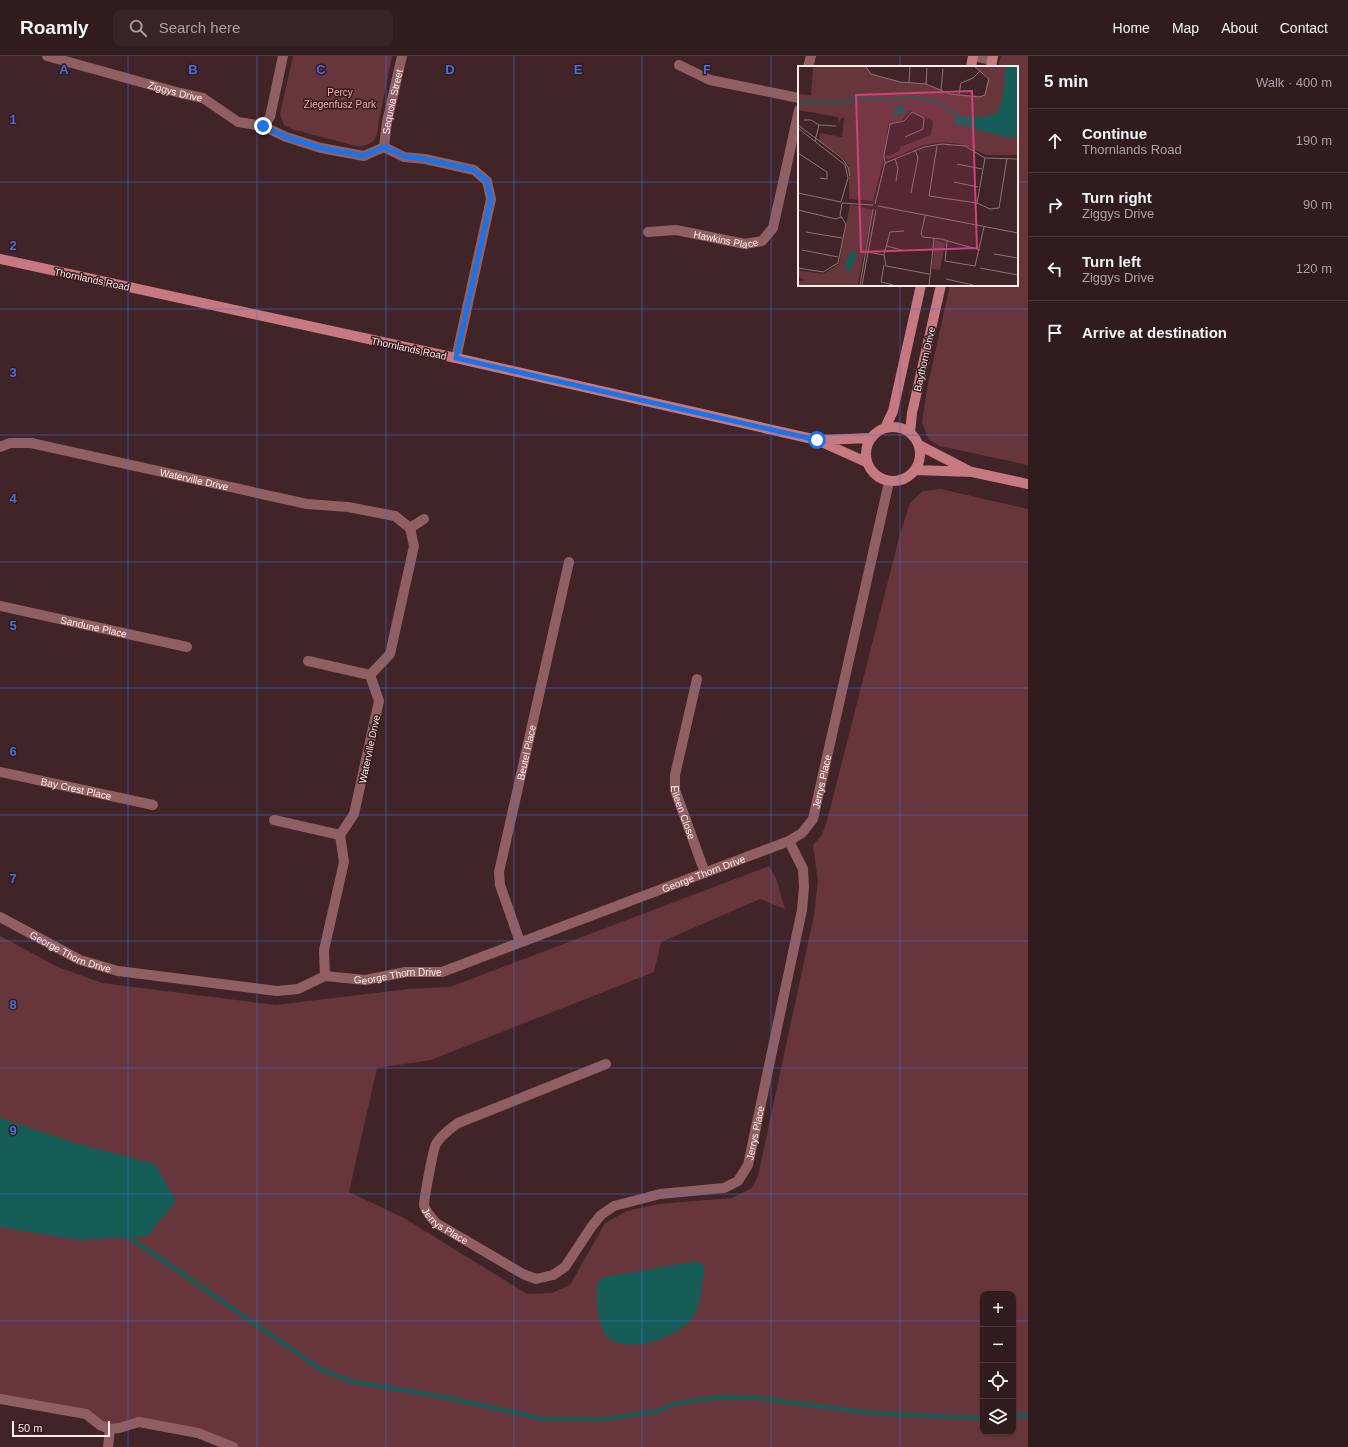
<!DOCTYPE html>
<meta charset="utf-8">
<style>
body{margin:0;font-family:Helvetica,sans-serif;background:#382426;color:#f1f3f6}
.controls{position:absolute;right:12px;bottom:12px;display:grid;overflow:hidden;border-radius:8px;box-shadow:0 1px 3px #0004}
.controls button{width:36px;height:36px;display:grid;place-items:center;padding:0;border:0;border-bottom:1px solid #4b393b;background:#301b1d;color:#f1f3f6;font:20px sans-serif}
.scale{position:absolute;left:12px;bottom:10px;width:98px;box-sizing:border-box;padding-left:4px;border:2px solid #feebec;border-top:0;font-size:11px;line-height:14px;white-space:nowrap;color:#feebec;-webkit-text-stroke:3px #361b1e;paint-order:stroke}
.stop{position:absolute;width:12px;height:12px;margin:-9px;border:3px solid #1a73e8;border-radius:50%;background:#fff}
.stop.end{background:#1a73e8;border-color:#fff;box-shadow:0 1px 4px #0008}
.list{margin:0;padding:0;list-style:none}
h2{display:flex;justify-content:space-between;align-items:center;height:52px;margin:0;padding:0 16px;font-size:17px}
h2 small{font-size:13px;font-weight:400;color:#a8a1a4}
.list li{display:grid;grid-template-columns:26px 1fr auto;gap:12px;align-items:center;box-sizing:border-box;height:64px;padding:0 16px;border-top:1px solid #4b393b}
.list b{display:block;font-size:15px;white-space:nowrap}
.list p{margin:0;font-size:13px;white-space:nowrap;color:#a8a1a4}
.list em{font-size:13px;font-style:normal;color:#a8a1a4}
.icon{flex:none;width:22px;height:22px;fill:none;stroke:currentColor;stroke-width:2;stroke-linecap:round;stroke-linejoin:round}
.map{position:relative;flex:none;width:1028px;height:1391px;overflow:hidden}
header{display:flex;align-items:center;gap:24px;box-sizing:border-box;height:56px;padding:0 20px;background:#301b1d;border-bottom:1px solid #4b393b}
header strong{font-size:19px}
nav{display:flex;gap:22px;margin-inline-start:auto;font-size:14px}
.search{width:280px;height:36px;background:#382426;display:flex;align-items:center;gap:10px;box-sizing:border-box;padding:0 14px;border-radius:8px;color:#a8a1a4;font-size:15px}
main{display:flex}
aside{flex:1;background:#301b1d}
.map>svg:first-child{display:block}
</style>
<header>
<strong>Roamly</strong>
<div class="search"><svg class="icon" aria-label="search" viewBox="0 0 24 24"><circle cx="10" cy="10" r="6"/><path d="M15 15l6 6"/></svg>Search here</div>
<nav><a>Home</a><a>Map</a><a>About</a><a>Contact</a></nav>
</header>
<main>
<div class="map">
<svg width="1028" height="1391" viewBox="0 0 1028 1391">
<rect width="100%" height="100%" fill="#402427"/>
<path fill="#67363c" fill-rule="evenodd" d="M 293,0 L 392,0 L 378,70 C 377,84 374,87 360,91 L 295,74 L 284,69 L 280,58 Z
M 1001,0 L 1028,0 L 1028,409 L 939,390 L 928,383 L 922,366 L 927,333 L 950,229 L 1017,229 L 1017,11 L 998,11 Z
M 941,433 L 1028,453 L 1028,1391 L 233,1391 L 139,1366 L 119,1372 L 86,1358 L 0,1343 L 0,880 L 58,911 L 102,927 L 275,949 L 409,933 L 450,931 L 769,810 L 776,822 L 785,853 L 760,843 L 661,886 L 654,916 L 431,1004 L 377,1012 L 349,1136 L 404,1162 L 527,1238 L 552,1237 L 570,1229 L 605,1167 L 627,1155 L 658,1148 L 732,1142 L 752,1132 L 758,1120 L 814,859 L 818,825 L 813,789 L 822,779 L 827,765 L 900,478 L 910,447 L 923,435 ZM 983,1238 L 1013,1238 L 1013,1376 L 983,1376 Z"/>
<path fill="#165c56" d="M 0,1062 L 75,1087 L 155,1108 L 176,1145 L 147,1180 L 79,1184 L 0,1171 Z
M 691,1206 L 698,1206 L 704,1209 L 704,1215 C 702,1226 700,1252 694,1260 C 679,1281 631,1299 609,1282 C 605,1280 601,1271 600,1266 C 598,1259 595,1234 598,1227 C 600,1222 605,1221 610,1220 Z"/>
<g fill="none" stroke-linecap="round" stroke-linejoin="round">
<path stroke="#165c56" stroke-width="4" d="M 124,1180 L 129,1181 L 322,1314 L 351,1325 L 443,1341 L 544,1363 L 603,1363 L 658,1355 L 673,1348 L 720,1341 L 758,1342 L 869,1357 L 983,1362
M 1013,1360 L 1028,1359"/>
<g stroke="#905f63" stroke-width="10">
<path id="s1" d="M 47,0 L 180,37 L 203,42 L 238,66 L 263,70 L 286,81 L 321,92 L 364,100 L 384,91"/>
<path d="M 973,0 L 992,4"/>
<path d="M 679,9 L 710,24 L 799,42"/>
<path d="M 808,11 L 811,0"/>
<path d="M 263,70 L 270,61 L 283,0"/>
<path d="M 384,91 L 404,101 L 425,103 L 474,114 L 487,125 L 491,143 L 456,302"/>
<path id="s2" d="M 384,91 L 387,66 L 402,0"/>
<path id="s3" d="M 648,176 L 676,174 L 745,188 L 762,185 L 773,172 L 799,54"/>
<path id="s4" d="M 0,391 L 10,387 L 31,387 L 307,448 L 348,451 L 395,460 L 410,472 L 414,490 L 390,598 L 370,619 L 379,645 L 354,758 L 340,779 L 344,806 L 324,894 L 325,920"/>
<path d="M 410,472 L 424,463"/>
<path id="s5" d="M 0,550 L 187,591"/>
<path d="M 308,605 L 370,619"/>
<path id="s6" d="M 697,623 L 675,719 L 675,734 L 705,817"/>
<path id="s7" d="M 0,716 L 153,749"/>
<path d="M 274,764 L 340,779"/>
<path id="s8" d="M 0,861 L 80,904 L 118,915 L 277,935 L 298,933 L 325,920 L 365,924 L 406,916 L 442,916 L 789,785 L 802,777 L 813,763 L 889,426"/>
<path id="s9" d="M 520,886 L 500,829 L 499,816 L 569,506"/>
<path id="s10" d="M 606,1008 L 458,1067 C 450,1073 441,1079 436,1088 C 433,1093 424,1144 424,1149 C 425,1155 432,1162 436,1167 L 523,1218 L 536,1223 L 553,1219 L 565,1211 L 592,1170 L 601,1159 L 614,1150 L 660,1138 L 724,1132 L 738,1125 L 748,1109 L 802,854 L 804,831 L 803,813 L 789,785"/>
<path d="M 0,1343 L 86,1358 L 100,1369 L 110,1373 L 119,1372 L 139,1366 L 198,1377 L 233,1391"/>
<path d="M 108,1391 L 110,1373"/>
</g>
<path stroke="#c77981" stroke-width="10" d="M 971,11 L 973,0
M 991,11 L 993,0
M 0,203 L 456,302 L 817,384 L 866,406
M866 398a27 27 0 1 1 54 0a27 27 0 1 1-54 0Z
M 885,372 L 893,355 L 921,229
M 910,377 L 912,357 L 941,229
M 819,384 L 871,382
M 919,389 L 969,415
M 915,414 L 972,416 L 1028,428"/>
</g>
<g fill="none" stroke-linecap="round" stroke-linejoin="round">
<path stroke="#1a73e8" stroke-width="5" d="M 263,70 L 286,81 L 321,92 L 364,100 L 384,91 L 404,100 L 425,103 L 474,114 L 487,125 L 491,143 L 456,302 L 817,384"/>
</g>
<path fill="none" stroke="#4a6ddc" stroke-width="1" stroke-opacity="0.55" d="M 128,0 L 128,1391M 257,0 L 257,1391M 386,0 L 386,1391M 514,0 L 514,1391M 642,0 L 642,1391M 771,0 L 771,1391M 900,0 L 900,11M 0,126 L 799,126M 1017,126 L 1028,126M 900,229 L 900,1391M 0,253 L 1028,253M 0,379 L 1028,379M 0,506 L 1028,506M 0,632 L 1028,632M 0,759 L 1028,759M 0,885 L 1028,885M 0,1012 L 1028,1012M 0,1138 L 1028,1138M 0,1265 L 983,1265M 1013,1265 L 1028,1265"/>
<g text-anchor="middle" stroke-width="3" stroke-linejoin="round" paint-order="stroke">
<g font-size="10" fill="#feebec" stroke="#361b1e">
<text dy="4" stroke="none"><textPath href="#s1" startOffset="133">Ziggys Drive</textPath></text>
<text dy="4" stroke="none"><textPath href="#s2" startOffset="46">Sequoia Street</textPath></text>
<text dy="4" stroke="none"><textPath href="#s3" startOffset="79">Hawkins Place</textPath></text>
<text transform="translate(92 223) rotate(12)" y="4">Thornlands Road</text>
<text transform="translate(409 292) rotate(12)" y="4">Thornlands Road</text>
<text transform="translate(924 303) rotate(-77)" y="4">Baythorn Drive</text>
<text dy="4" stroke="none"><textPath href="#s4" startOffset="199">Waterville Drive</textPath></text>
<text dy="4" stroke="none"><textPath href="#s5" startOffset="96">Sandune Place</textPath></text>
<text transform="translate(369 693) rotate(-78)" y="4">Waterville Drive</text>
<text dy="4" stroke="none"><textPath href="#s9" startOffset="196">Beutel Place</textPath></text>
<text dy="4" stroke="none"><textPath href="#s8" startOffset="902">Jerrys Place</textPath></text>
<text dy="4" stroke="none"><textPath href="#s7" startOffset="78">Bay Crest Place</textPath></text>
<text dy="4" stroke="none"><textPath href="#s6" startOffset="137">Eileen Close</textPath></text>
<text dy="4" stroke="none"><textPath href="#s8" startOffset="739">George Thorn Drive</textPath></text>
<text dy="4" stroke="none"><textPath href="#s8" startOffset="79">George Thorn Drive</textPath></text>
<text dy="4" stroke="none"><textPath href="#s8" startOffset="415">George Thorn Drive</textPath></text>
<text dy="4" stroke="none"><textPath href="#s10" startOffset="679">Jerrys Place</textPath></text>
<text dy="4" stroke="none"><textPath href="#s10" startOffset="283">Jerrys Place</textPath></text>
</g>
<g font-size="10" fill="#fbaeb5" stroke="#361b1e">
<text x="340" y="40">Percy<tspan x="340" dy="12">Ziegenfusz Park</tspan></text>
</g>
</g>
<g transform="translate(798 10)">
<rect width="220" height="220" fill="#402427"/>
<path d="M 15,1 L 68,1 L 73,8 L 102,16 L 128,18 L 148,27 L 186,30 L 190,11 L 177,1 L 220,1 L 219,89 L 188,89 L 164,78 L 145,76 L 125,79 L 89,94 L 88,89 L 91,90 L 101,85 L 102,81 L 133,69 L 135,55 L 112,45 L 104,54 L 90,59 L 85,96 L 75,135 L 51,133 L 51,100 L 45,91 L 21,75 L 22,67 L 44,71 L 46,52 L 43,52 L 41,58 L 40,51 L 0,44 L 0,28 L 13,29 ZM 52,138 L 74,144 L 60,219 L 0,219 L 0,215 L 7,214 L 0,211 L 0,204 L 25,208 L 41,198 ZM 137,174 L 147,177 L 142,204 L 134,203 Z" fill="#67363c"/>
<path d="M 207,1 L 220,1 L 220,69 L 213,72 L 157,58 L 155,54 L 158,50 L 184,51 L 200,47 L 206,25 ZM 102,39 L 106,40 L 107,47 L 95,49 L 96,43 ZM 53,184 L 59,188 L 52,206 L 47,201 Z" fill="#165c56"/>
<path fill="none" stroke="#165c56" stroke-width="2" d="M 0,39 L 11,35 L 40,37 L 64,32 L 93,34 L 113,31 L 138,35 L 161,50"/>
<path fill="none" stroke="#8c7476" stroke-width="1" d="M 68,1 L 73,8 L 102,16 L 128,18 L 152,28 L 181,31 L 187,29 L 191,13 L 177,1M 111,17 L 112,1M 128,18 L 129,2M 143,24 L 145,3M 161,28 L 163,17 L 175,12 L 182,5M 6,54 L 13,54 L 21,59 L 38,60M 0,59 L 44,92 L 50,101 L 52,110M 0,62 L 47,99 L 50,112 L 43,136M 17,75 L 21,59M 139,80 L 131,130 L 179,137 L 192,143 L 201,142 L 209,92M 0,87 L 29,106 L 29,113 L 22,112M 97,93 L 100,102 L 98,115M 87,97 L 126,81 L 144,78 L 167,80 L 187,92 L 220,93M 87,97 L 86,89 L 92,58 L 106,55 L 114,46 L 126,52 L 125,63 L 107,71M 159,98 L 184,103M 156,116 L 180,121M 0,127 L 43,136M 113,127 L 120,92 L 117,84M 220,136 L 220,149M 44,137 L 75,139M 179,137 L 187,92M 77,138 L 87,97M 80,140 L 220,167M 0,144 L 38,153 L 43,151M 127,150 L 123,168 L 125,171 L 143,173 L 182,184M 8,166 L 44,172M 149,175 L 147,195 L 177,200 L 186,161M 89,180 L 103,184M 4,184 L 40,191M 69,186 L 86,189 L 88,200 L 131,208M 196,188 L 220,192M 86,189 L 92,166 L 106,165M 86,199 L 83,216 L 95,219M 0,202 L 25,206 L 40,197 L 48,158 L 42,149 L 44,137M 182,202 L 220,209M 148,213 L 175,219M 62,219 L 75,143M 64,219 L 78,144M 131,219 L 136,173"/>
<path fill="#ce4278" fill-opacity="0.15" stroke="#ce4278" stroke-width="2" d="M 174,25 L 179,182 L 63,186 L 58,29 Z"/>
<rect width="220" height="220" fill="none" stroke="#feebec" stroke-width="2"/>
</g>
<g font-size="13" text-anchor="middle" font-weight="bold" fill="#4a6ddc" stroke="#361b1e" stroke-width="3" stroke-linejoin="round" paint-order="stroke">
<text x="64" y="18">A</text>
<text x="193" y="18">B</text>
<text x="321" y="18">C</text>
<text x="450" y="18">D</text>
<text x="578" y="18">E</text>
<text x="707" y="18">F</text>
<text x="13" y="68">1</text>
<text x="13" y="194">2</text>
<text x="13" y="321">3</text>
<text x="13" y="447">4</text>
<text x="13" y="574">5</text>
<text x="13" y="700">6</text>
<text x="13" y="827">7</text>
<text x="13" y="953">8</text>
<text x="13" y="1079">9</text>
</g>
</svg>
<div class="controls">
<button>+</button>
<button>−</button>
<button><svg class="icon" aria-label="locate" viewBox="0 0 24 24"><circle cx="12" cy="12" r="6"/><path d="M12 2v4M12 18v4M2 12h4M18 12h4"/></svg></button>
<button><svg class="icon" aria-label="layers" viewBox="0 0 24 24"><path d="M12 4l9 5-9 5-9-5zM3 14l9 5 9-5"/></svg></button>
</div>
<div class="scale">50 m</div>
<div class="stop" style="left:817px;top:384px"></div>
<div class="stop end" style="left:263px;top:70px"></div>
</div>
<aside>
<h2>5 min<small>Walk · 400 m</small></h2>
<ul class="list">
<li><svg class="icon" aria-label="ahead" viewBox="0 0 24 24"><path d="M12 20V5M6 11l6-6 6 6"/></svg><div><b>Continue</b><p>Thornlands Road</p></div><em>190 m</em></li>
<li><svg class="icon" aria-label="right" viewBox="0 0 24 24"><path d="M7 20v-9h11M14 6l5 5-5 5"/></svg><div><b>Turn right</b><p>Ziggys Drive</p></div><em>90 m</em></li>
<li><svg class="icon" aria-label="left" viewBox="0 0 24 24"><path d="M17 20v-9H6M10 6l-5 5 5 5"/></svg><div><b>Turn left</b><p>Ziggys Drive</p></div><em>120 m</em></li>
<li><svg class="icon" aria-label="arrive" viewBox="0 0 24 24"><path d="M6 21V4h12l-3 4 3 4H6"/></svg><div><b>Arrive at destination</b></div></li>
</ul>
</aside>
</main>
